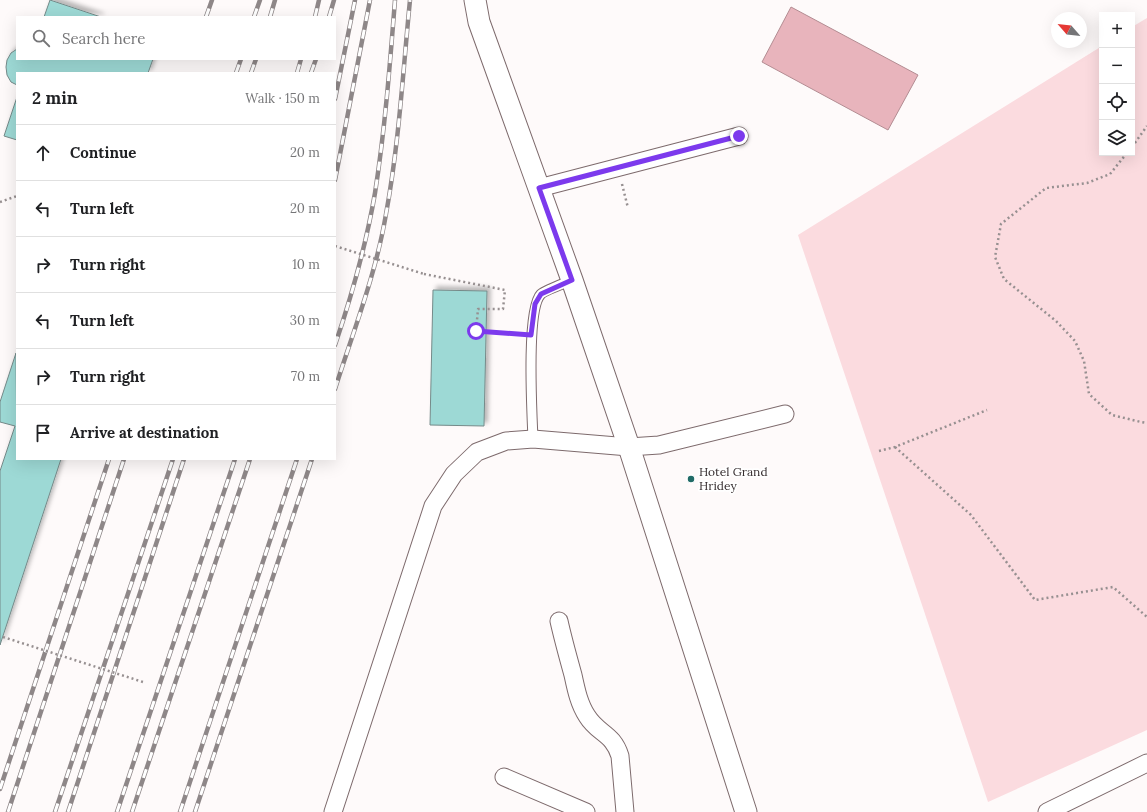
<!DOCTYPE html>
<meta charset="utf-8">
<style>
body{margin:0;font-family:Lora,serif;background:#f2f2f2;color:#202124}
.controls{position:absolute;right:12px;top:12px;display:grid;overflow:hidden;border-radius:0px;box-shadow:0 4px 16px #0002}
.controls button{width:36px;height:36px;display:grid;place-items:center;padding:0;border:0;border-bottom:1px solid #e0e0e0;background:#fff;color:#202124;font:20px sans-serif}
.compass{position:absolute;left:1051px;top:12px;width:36px;height:36px;border-radius:50%;background:#fff;box-shadow:0 4px 16px #0002;rotate:298deg}
.stop{position:absolute;width:12px;height:12px;margin:-9px;border:3px solid #7c3aed;border-radius:50%;background:#fff}
.stop.end{background:#7c3aed;border-color:#fff;box-shadow:0 1px 4px #0008}
.list{margin:0;padding:0;list-style:none}
h2{display:flex;justify-content:space-between;align-items:center;height:52px;margin:0;padding:0 16px;font-size:17px}
h2 small{font-size:13px;font-weight:400;color:#757577}
.list li{display:grid;grid-template-columns:26px 1fr auto;gap:12px;align-items:center;box-sizing:border-box;height:56px;padding:0 16px;border-top:1px solid #e0e0e0}
.list b{display:block;font-size:15px;white-space:nowrap}
.list em{font-size:13px;font-style:normal;color:#757577}
.icon{flex:none;width:22px;height:22px;fill:none;stroke:currentColor;stroke-width:2;stroke-linecap:round;stroke-linejoin:round}
.map{position:relative;flex:none;width:1147px;height:812px;overflow:hidden}
.search{position:absolute;background:#fff;box-shadow:0 4px 16px #0002;left:16px;top:16px;width:320px;height:44px;display:flex;align-items:center;gap:10px;box-sizing:border-box;padding:0 14px;border-radius:0px;color:#757577;font-size:15px}
.panel{position:absolute;background:#fff;box-shadow:0 4px 16px #0002;left:16px;top:72px;width:320px;height:388px;border-radius:0px}
.map>svg:first-child{display:block}
</style>
<div class="map">
<svg width="1147" height="812" viewBox="0 0 1147 812">
<defs>
<filter id="shadow"><feDropShadow dx="3.5" dy="-3.5" stdDeviation="2" flood-color="#0004"/></filter>
</defs>
<rect width="100%" height="100%" fill="#fefafa"/>
<path fill="#fbdbdf" d="M 1147,18 L 1147,730 L 988,802 L 798,235 L 1102,46 L 1102,153 L 1132,153 L 1132,27 Z"/>
<path fill="#e8b4bc" stroke="#b38c92" d="M 791,7 L 918,75 L 888,130 L 762,62 Z"/>
<path fill="#9dd9d5" stroke="#758a89" filter="url(#shadow)" d="M 50,0 L 101,17 L 44,17 Z
M 17,49 L 17,59 L 153,59 L 148,73 L 17,73 L 17,85 L 11,82 L 7,75 L 6,67 L 7,60 L 11,53 Z
M 17,97 L 17,140 L 4,136 Z
M 433,290 L 487,291 L 484,426 L 430,425 Z
M 16,353 L 17,459 L 61,459 L 0,645 L 0,471 L 15,426 L 0,422 L 0,402 Z"/>
<g fill="none" stroke-linecap="round" stroke-linejoin="round">
<defs>
<path id="service" d="M 533,439 C 532,414 526,309 541,294 C 546,290 565,283 572,280"/>
<path id="minor" d="M 539,188 L 739,136
M 559,621 C 563,639 568,657 573,675 C 576,689 579,704 587,716 C 598,734 613,733 620,756 L 625,812
M 504,777 L 586,812
M 333,812 L 433,506 L 454,474 L 477,452 L 506,441 L 533,439 L 629,447 L 659,445 L 785,414
M 1047,812 L 1147,763"/>
<path id="tertiary" d="M 475,0 L 479,22 L 572,280 L 629,447 L 746,812"/>
</defs>
<use href="#service" stroke="#7d6a6c" stroke-width="11"/>
<use href="#minor" stroke="#7d6a6c" stroke-width="19"/>
<use href="#tertiary" stroke="#7d6a6c" stroke-width="23"/>
<path stroke="#979091" stroke-width="2.5" stroke-dasharray="2 3" stroke-linecap="butt" d="M 1132,147 L 1147,126
M 1127,153 L 1110,174 L 1087,183 L 1046,188 L 1001,224 L 995,257 L 1004,279 L 1056,321 L 1075,341 L 1084,361 L 1089,394 L 1112,415 L 1141,422 L 1147,423
M 622,184 L 628,208
M 0,202 L 17,196
M 424,274 L 505,290 L 503,309 L 478,309 L 476,331 L 519,334
M 895,447 L 971,515 L 1035,600 L 1113,587 L 1147,617
M 879,451 L 895,447 L 987,410"/>
<use href="#service" stroke="#fff" stroke-width="9"/>
<use href="#minor" stroke="#fff" stroke-width="17"/>
<use href="#tertiary" stroke="#fff" stroke-width="21"/>
<defs>
<path id="rail" d="M 206,17 L 212,0
M 254,17 L 260,0
M 270,17 L 275,0
M 315,17 L 319,0
M 329,17 L 334,0
M 236,73 L 241,59
M 251,73 L 256,59
M 297,73 L 301,59
M 311,73 L 316,59
M 335,99 L 355,0
M 335,180 L 370,0
M 335,345 C 352,295 366,245 375,193 C 385,129 390,64 395,0
M 335,389 C 353,332 376,274 386,214 C 399,144 403,71 410,0
M 0,789 L 109,459
M 8,812 L 124,459
M 55,812 L 173,459
M 68,812 L 184,459
M 117,812 L 235,459
M 132,812 L 250,459
M 180,812 L 297,459
M 195,812 L 312,459"/>
</defs>
<use href="#rail" stroke="#8e8788" stroke-width="4.5"/>
<use href="#rail" stroke="#fff" stroke-width="3" stroke-dasharray="9" stroke-linecap="butt"/>
<path stroke="#979091" stroke-width="2.5" stroke-dasharray="2 3" stroke-linecap="butt" d="M 335,246 L 424,274
M 3,637 L 143,682"/>
</g>
<g fill="none" stroke-linecap="round" stroke-linejoin="round">
<path stroke="#7c3aed" stroke-width="5" d="M 476,331 L 531,335 L 535,304 L 541,294 L 572,280 L 539,188 L 739,136"/>
</g>
<circle fill="#206b67" stroke="#fff" stroke-width="1.5" cx="691" cy="479" r="4"/>
<g text-anchor="middle" stroke-width="3.5" stroke-linejoin="round" paint-order="stroke">
<g font-size="12" fill="#372e30" stroke="#fff" text-anchor="start">
<text x="699" y="476">Hotel Grand<tspan x="699" dy="14">Hridey</tspan></text>
</g>
</g>
</svg>
<div class="controls">
<button>+</button>
<button>−</button>
<button><svg class="icon" aria-label="locate" viewBox="0 0 24 24"><circle cx="12" cy="12" r="6"/><path d="M12 2v4M12 18v4M2 12h4M18 12h4"/></svg></button>
<button><svg class="icon" aria-label="layers" viewBox="0 0 24 24"><path d="M12 4l9 5-9 5-9-5zM3 14l9 5 9-5"/></svg></button>
</div>
<svg class="compass" viewBox="-18 -18 36 36"><path d="M0-13l5 13h-10z" fill="#e53935"/><path d="M0 13l5-13h-10z" fill="#757577"/></svg>
<div class="stop" style="left:476px;top:331px"></div>
<div class="stop end" style="left:739px;top:136px"></div>
<div class="search"><svg class="icon" aria-label="search" viewBox="0 0 24 24"><circle cx="10" cy="10" r="6"/><path d="M15 15l6 6"/></svg>Search here</div>
<section class="panel">
<h2>2 min<small>Walk · 150 m</small></h2>
<ul class="list">
<li><svg class="icon" aria-label="ahead" viewBox="0 0 24 24"><path d="M12 20V5M6 11l6-6 6 6"/></svg><div><b>Continue</b></div><em>20 m</em></li>
<li><svg class="icon" aria-label="left" viewBox="0 0 24 24"><path d="M17 20v-9H6M10 6l-5 5 5 5"/></svg><div><b>Turn left</b></div><em>20 m</em></li>
<li><svg class="icon" aria-label="right" viewBox="0 0 24 24"><path d="M7 20v-9h11M14 6l5 5-5 5"/></svg><div><b>Turn right</b></div><em>10 m</em></li>
<li><svg class="icon" aria-label="left" viewBox="0 0 24 24"><path d="M17 20v-9H6M10 6l-5 5 5 5"/></svg><div><b>Turn left</b></div><em>30 m</em></li>
<li><svg class="icon" aria-label="right" viewBox="0 0 24 24"><path d="M7 20v-9h11M14 6l5 5-5 5"/></svg><div><b>Turn right</b></div><em>70 m</em></li>
<li><svg class="icon" aria-label="arrive" viewBox="0 0 24 24"><path d="M6 21V4h12l-3 4 3 4H6"/></svg><div><b>Arrive at destination</b></div></li>
</ul>
</section>
</div>
